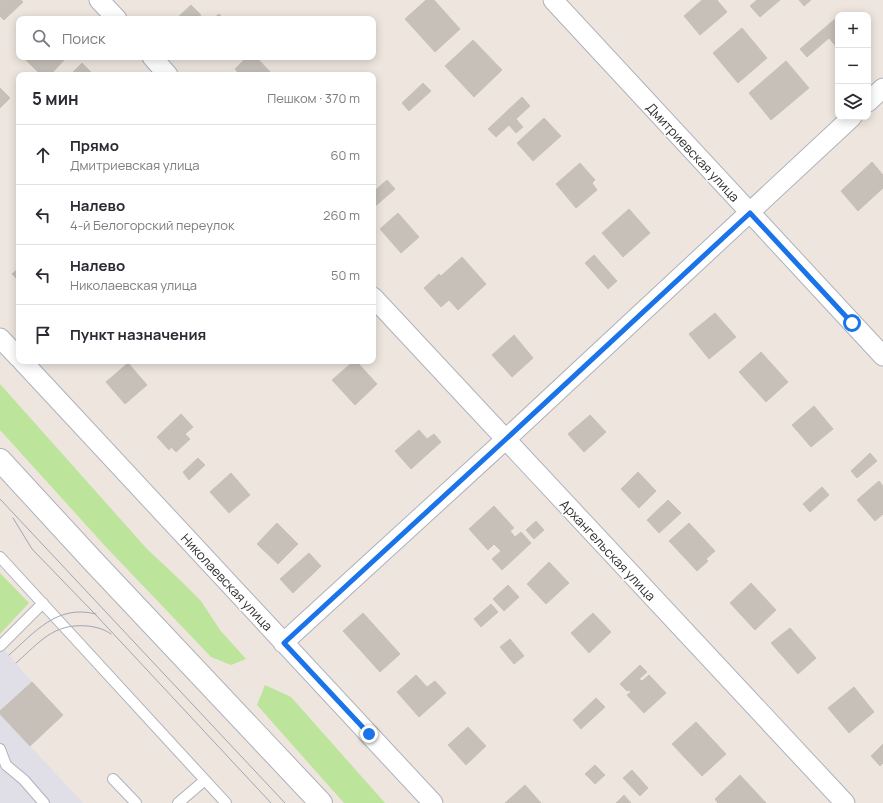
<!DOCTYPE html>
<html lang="ru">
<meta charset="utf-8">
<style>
body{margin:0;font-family:Manrope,sans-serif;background:#f7f7f7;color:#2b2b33}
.controls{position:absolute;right:12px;top:12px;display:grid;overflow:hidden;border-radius:8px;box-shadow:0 2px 10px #0003}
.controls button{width:36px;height:36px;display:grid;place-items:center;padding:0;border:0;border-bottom:1px solid #e1e1e2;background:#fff;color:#2b2b33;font:20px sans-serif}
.stop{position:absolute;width:12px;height:12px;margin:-9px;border:3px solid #1a73e8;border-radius:50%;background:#fff}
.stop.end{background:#1a73e8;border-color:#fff;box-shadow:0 1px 4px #0008}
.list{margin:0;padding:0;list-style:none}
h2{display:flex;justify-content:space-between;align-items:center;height:52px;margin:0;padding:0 16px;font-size:17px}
h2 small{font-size:13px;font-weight:400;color:#7c7c81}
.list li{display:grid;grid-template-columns:26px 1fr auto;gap:12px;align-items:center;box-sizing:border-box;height:60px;padding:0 16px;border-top:1px solid #e1e1e2}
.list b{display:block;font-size:15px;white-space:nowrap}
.list p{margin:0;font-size:13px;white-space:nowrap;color:#7c7c81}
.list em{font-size:13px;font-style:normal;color:#7c7c81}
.icon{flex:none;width:22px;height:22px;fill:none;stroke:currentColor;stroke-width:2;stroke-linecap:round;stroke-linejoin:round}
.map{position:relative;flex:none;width:883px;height:803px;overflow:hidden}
.search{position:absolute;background:#fff;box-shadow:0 2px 10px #0003;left:16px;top:16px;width:360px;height:44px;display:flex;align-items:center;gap:10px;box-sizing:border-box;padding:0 14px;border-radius:8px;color:#7c7c81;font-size:15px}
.panel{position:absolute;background:#fff;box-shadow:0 2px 10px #0003;left:16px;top:72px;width:360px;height:292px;border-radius:8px}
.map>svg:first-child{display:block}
</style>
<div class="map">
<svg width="883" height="803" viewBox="0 0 883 803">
<rect width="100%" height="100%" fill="#ede5de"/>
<path fill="#e0dee6" d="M 0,645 L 32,682 L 0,711 Z
M 0,714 L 30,746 L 83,803 L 0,803 Z"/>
<path fill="#bce49a" d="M 0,384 L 147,549 L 178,578 L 201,601 L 220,630 L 246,659 L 231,665 L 211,657 L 106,547 L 0,430 Z
M 0,573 L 29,603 L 0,634 Z
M 265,685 L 291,697 L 385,803 L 344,803 L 257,705 Z"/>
<path fill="#c6c0b9" stroke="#c9c1b7" d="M 0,0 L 21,0 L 23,2 L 4,20 L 0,16 Z
M 426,0 L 434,0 L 460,29 L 435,52 L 405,19 Z
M 702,0 L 717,0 L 727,12 L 700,35 L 684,16 Z
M 757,0 L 780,0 L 760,17 L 750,6 Z
M 799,0 L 811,0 L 804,6 Z
M 191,5 L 201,15 L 196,19 L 176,19 Z
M 219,14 L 224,19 L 213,19 Z
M 835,19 L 838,22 L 838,49 L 829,38 L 807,57 L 800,49 Z
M 742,28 L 767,58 L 738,83 L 713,53 Z
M 473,40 L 502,70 L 474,97 L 445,66 Z
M 28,57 L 67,57 L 50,75 L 41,75 L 26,60 Z
M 247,57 L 256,57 L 273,75 L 240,75 L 235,69 Z
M 786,61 L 809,88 L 771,120 L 749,93 Z
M 82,63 L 91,72 L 88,75 L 70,75 Z
M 423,83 L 431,91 L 409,111 L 402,103 Z
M 0,88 L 10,98 L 0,108 Z
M 522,97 L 530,106 L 516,119 L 523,127 L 516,133 L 509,125 L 496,137 L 488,129 Z
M 544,118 L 561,136 L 533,161 L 517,143 Z
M 872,162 L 883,175 L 883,188 L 858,211 L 841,191 Z
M 580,163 L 595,180 L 592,183 L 597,190 L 576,208 L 556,184 Z
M 387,180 L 395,189 L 373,208 L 373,192 Z
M 629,209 L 650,233 L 623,257 L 602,233 Z
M 398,213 L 419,237 L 401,253 L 380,229 Z
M 594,255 L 617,281 L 608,289 L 585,263 Z
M 462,257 L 486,284 L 458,310 L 449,300 L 441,307 L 424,288 L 439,274 L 441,276 Z
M 19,268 L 19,281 L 12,274 Z
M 715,313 L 736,337 L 709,359 L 689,334 Z
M 514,335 L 533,358 L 512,377 L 492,355 Z
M 761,352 L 788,382 L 766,402 L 739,372 Z
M 354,361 L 356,361 L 377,384 L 355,405 L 332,380 Z
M 128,363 L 147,385 L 125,404 L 106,382 Z
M 814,406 L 833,429 L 811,447 L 792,425 Z
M 181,414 L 193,427 L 185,434 L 190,439 L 176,452 L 171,447 L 169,450 L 157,437 Z
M 590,415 L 606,432 L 584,452 L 568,434 Z
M 419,430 L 427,439 L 434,434 L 441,442 L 411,469 L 395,451 Z
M 870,453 L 877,461 L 857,478 L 851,471 Z
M 198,458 L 205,465 L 189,480 L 183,472 Z
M 638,472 L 656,491 L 639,508 L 621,489 Z
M 231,473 L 250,495 L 229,513 L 210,492 Z
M 879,481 L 883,486 L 883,514 L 875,521 L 857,500 Z
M 822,487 L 829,495 L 810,512 L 803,504 Z
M 668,500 L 681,513 L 659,533 L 647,520 Z
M 494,506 L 514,528 L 510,531 L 515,537 L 521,532 L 531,543 L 502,570 L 492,559 L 501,551 L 494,544 L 488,550 L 469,529 Z
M 536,521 L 544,530 L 534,539 L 526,530 Z
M 277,523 L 298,544 L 278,564 L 257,544 Z
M 689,523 L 715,551 L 706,559 L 708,561 L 697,571 L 669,541 Z
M 309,553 L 321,566 L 293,593 L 280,579 Z
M 549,562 L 569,583 L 546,604 L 527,584 Z
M 751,583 L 776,610 L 755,630 L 730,603 Z
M 508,585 L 519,597 L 504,611 L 493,599 Z
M 491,604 L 498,612 L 481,627 L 474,619 Z
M 363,613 L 400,654 L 380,672 L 343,631 Z
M 593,613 L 611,632 L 589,653 L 571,633 Z
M 790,628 L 816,658 L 798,674 L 771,643 Z
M 510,639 L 524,656 L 514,664 L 500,647 Z
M 640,665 L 647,672 L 639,679 L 642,681 L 649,675 L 666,693 L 644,713 L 627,695 L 631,692 L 629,690 L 627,691 L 620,684 Z
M 416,675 L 427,687 L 435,681 L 446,693 L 419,717 L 397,692 Z
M 32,682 L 63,715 L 30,746 L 0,714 L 0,711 Z
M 854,687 L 874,712 L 849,733 L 828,708 Z
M 596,698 L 605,707 L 581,729 L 573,720 Z
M 696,722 L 726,754 L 702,776 L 672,744 Z
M 468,727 L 486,746 L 466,765 L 448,745 Z
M 883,744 L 883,763 L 880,766 L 871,756 Z
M 595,765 L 605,775 L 595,784 L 585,774 Z
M 632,770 L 648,788 L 640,796 L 623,778 Z
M 740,775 L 766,803 L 718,803 L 715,799 Z
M 525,785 L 541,803 L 505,803 Z
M 624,795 L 631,803 L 616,803 Z"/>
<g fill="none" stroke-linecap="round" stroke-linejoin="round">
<defs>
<path id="lane" d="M 0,557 L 226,803
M 0,646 L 43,603
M 0,749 L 6,765 L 24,780 L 44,803
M 113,779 L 136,803
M 178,803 L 205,780"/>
<path id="street" d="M 99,0 L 117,19
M 553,0 L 883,356
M 152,57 L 168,75
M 868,102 L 883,88
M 373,297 L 845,803
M 0,338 L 19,358
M 22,361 L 433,803
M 283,643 L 505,440 L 852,117"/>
<path id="secondary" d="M 0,460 L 93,561 L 321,803"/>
</defs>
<use href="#lane" stroke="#aeb2bc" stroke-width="12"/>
<use href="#street" stroke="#aeb2bc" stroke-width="21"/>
<use href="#secondary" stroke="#aeb2bc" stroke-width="24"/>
<use href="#lane" stroke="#fff" stroke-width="10"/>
<use href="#street" stroke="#fff" stroke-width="19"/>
<use href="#secondary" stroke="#fff" stroke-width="22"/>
<path stroke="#a0a6b6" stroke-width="1" d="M 0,499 L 285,803
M 13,518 L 32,549 L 94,613 L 271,803
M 9,655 C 35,632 57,604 96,614
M 16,663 C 40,642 53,623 88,626 C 96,627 104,629 111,634"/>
</g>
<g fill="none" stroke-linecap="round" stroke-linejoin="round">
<path stroke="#1a73e8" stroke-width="5" d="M 369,734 L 284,643 L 505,440 L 750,213 L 852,323"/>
</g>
<g text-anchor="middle" stroke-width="3" stroke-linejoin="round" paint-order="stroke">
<g font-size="13" fill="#2c2c2c" stroke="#fff">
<text transform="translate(693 152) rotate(47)" y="5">Дмитриевская улица</text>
<text transform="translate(608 550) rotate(47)" y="5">Архангельская улица</text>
<text transform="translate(227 582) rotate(47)" y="5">Николаевская улица</text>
</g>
</g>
</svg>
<div class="controls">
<button>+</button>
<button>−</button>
<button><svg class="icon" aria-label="layers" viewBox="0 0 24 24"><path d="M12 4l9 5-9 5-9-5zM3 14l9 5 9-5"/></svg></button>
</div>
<div class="stop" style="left:852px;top:323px"></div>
<div class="stop end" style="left:369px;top:734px"></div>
<div class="search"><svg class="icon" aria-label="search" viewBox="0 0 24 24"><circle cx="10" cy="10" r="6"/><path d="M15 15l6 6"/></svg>Поиск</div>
<section class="panel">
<h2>5 мин<small>Пешком · 370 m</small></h2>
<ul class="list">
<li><svg class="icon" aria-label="ahead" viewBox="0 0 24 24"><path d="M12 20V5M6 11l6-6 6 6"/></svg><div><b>Прямо</b><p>Дмитриевская улица</p></div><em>60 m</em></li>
<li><svg class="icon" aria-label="left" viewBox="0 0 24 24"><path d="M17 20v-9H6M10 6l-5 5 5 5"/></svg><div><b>Налево</b><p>4-й Белогорский переулок</p></div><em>260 m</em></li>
<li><svg class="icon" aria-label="left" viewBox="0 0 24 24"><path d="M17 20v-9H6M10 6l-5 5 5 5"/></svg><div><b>Налево</b><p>Николаевская улица</p></div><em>50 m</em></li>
<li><svg class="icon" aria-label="arrive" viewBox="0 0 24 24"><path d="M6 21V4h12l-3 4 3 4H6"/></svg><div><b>Пункт назначения</b></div></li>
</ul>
</section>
</div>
